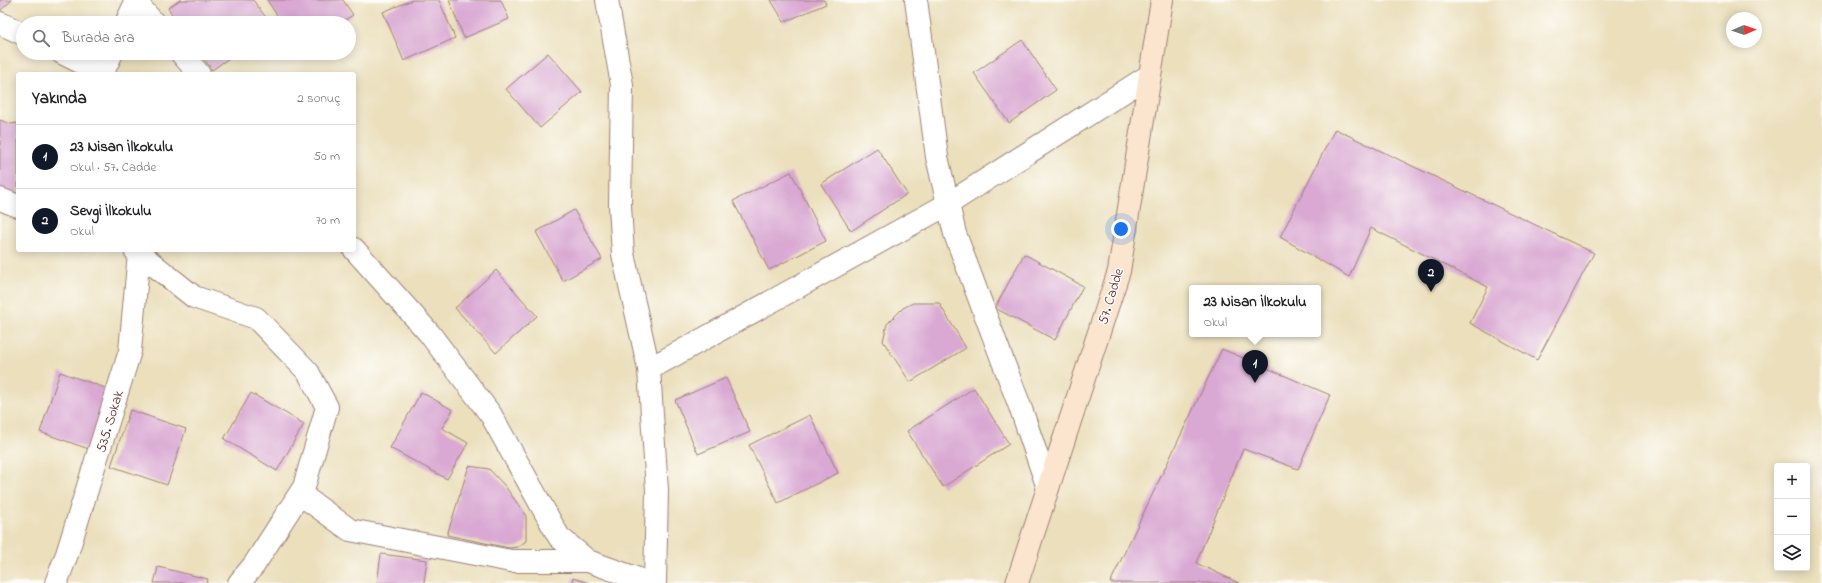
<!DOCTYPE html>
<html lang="tr">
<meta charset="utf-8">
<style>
body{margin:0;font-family:"Indie Flower",sans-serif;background:#f6f6f6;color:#202124}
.controls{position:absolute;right:12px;bottom:12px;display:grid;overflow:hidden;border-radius:4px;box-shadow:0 2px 10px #0003}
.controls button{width:36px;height:36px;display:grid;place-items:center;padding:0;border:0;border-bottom:1px solid #e0e0e0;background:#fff;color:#202124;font:20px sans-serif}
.compass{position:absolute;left:1726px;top:12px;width:36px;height:36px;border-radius:50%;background:#fff;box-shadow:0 2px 10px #0003;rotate:88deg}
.you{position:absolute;left:1121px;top:229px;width:14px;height:14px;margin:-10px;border:3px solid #fff;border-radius:50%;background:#1a73e8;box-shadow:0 0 0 6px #1a73e833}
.badge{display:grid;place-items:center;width:26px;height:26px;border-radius:50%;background:#111827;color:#fff;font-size:13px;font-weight:700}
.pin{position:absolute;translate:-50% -33px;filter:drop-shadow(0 1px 2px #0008)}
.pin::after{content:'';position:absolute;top:21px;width:14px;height:12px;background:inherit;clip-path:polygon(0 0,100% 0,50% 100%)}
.popup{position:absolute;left:1189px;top:285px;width:132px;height:52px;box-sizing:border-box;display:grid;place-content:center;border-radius:4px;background:#fff;filter:drop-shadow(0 1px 3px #0005);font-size:13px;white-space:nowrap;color:#757577}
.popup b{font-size:15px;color:#202124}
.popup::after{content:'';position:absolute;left:50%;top:100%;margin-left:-8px;border:8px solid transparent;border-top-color:#fff}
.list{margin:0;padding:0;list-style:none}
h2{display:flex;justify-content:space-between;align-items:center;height:52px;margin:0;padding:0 16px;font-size:17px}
h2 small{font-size:13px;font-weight:400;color:#757577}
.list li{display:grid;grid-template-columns:26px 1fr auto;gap:12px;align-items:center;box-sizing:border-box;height:64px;padding:0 16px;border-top:1px solid #e0e0e0}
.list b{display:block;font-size:15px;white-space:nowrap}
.list p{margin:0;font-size:13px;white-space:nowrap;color:#757577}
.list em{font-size:13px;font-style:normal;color:#757577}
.icon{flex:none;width:22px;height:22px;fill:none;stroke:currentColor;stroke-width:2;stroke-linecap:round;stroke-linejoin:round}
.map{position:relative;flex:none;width:1822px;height:583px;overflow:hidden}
.search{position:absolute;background:#fff;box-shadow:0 2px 10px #0003;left:16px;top:16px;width:340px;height:44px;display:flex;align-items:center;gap:10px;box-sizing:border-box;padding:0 14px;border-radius:22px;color:#757577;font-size:15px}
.panel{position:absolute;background:#fff;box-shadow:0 2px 10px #0003;left:16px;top:72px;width:340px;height:180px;border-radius:4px}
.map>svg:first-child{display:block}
</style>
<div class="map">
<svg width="1822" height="583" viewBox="0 0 1822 583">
<rect width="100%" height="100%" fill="#fdfcf7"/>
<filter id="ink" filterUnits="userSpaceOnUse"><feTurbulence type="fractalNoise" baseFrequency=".025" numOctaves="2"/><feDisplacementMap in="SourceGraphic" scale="8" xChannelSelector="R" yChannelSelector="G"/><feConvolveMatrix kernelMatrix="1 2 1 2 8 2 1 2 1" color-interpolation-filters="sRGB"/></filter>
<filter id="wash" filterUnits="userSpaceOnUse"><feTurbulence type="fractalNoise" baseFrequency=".012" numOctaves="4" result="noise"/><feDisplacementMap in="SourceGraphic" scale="16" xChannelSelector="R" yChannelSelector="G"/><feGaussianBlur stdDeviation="0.9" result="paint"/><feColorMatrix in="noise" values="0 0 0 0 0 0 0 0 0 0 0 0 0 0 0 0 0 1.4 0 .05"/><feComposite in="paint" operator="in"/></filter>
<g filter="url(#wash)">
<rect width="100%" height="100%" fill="#ebdfbc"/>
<g id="blocks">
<path fill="#d9a8d3" d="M 0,0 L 12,0 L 0,11 Z
M 180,0 L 253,0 L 270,23 L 178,23 L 168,8 Z
M 267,0 L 343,0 L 353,15 L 340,23 L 282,23 Z
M 412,0 L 439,0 L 455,38 L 404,61 L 383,12 Z
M 449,0 L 501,0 L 509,19 L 464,38 Z
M 771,0 L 824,0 L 826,4 L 784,22 Z
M 1022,40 L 1056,90 L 1009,123 L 974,73 Z
M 200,53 L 236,53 L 212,70 Z
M 548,53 L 582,92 L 540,128 L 506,89 Z
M 0,120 L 11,124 L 18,123 L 18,195 L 0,188 Z
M 1335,129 L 1594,253 L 1537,360 L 1470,323 L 1488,287 L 1371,228 L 1349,277 L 1280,237 Z
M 877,148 L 907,194 L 851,231 L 821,184 Z
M 791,172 L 826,241 L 769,270 L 733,201 Z
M 574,210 L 602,259 L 563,281 L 536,232 Z
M 1024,254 L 1083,286 L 1055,340 L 995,308 Z
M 496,270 L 537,316 L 496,353 L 455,308 Z
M 913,303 L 939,303 L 966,348 L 910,382 L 883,341 L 887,324 L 903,308 Z
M 1222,349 L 1330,395 L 1298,469 L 1243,449 L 1196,563 L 1239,583 L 1110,583 Z
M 60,372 L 108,389 L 89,449 L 40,432 Z
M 726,378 L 750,432 L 698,454 L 675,400 Z
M 974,388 L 1009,444 L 943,487 L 907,431 Z
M 421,392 L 453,410 L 442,428 L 468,443 L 447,479 L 390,448 Z
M 251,393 L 304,424 L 277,471 L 224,439 Z
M 130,410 L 186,429 L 167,485 L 111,466 Z
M 810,415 L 838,473 L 778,503 L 749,445 Z
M 469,466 L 489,469 L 505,486 L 526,516 L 526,541 L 518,547 L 509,548 L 447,535 Z
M 381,554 L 427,560 L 424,583 L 377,583 Z
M 158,567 L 208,579 L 207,583 L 154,583 Z
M 573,578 L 589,583 L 571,583 Z"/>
</g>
</g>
<g filter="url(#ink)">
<use href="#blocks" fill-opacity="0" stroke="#9a7f74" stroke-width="1"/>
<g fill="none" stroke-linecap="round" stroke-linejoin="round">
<defs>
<path id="street" d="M 134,0 L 154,23
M 607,0 L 622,85 L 620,206 L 623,254 L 649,369 L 657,490 L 655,583
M 916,0 L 937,157 L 955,234 L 1022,412 L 1048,488
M 0,23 L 23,34
M 126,23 L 136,2 L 140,0
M 62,53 L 102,73
M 181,53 L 199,74
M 102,74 L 112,53
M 0,199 L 18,206
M 354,249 L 429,333 L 491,415 L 559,537 L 588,561 L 650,583
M 135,250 L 194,297 L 256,318 L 308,372 L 327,407 L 304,487 L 254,565 L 239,583
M 649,369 L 948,204 L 1150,75
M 300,494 L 350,530 L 511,561 L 588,561
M 56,583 L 67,554 L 130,351 L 139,253"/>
<path id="secondary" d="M 1017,583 L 1119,271 L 1162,0"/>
</defs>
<use href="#street" stroke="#9a7f74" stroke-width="24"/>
<use href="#secondary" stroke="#9a7f74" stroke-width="24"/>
<use href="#street" stroke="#fff" stroke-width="22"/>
<use href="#secondary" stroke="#fbe5cf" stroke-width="22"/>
</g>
</g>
<g text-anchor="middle" stroke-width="3" stroke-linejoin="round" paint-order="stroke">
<g font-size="14" fill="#4a1f2b" stroke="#fdfcf7">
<text transform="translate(1110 296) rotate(-73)" y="5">57. Cadde</text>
<text transform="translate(109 421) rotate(-73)" y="5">535. Sokak</text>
</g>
</g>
</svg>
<div class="controls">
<button>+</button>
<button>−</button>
<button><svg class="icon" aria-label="layers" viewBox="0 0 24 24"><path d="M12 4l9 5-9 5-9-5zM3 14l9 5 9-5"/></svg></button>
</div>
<svg class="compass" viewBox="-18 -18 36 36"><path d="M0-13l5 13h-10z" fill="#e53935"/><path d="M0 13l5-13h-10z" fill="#757577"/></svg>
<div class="you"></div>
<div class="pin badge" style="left:1255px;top:383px">1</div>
<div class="popup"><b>23 Nisan İlkokulu</b>Okul</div>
<div class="pin badge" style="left:1431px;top:292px">2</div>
<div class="search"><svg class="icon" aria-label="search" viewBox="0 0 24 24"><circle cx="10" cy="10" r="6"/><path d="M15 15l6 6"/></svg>Burada ara</div>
<section class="panel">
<h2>Yakında<small>2 sonuç</small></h2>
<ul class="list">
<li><span class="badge">1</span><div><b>23 Nisan İlkokulu</b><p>Okul · 57. Cadde</p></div><em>50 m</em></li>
<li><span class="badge">2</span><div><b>Sevgi İlkokulu</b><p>Okul</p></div><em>70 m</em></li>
</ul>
</section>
</div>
